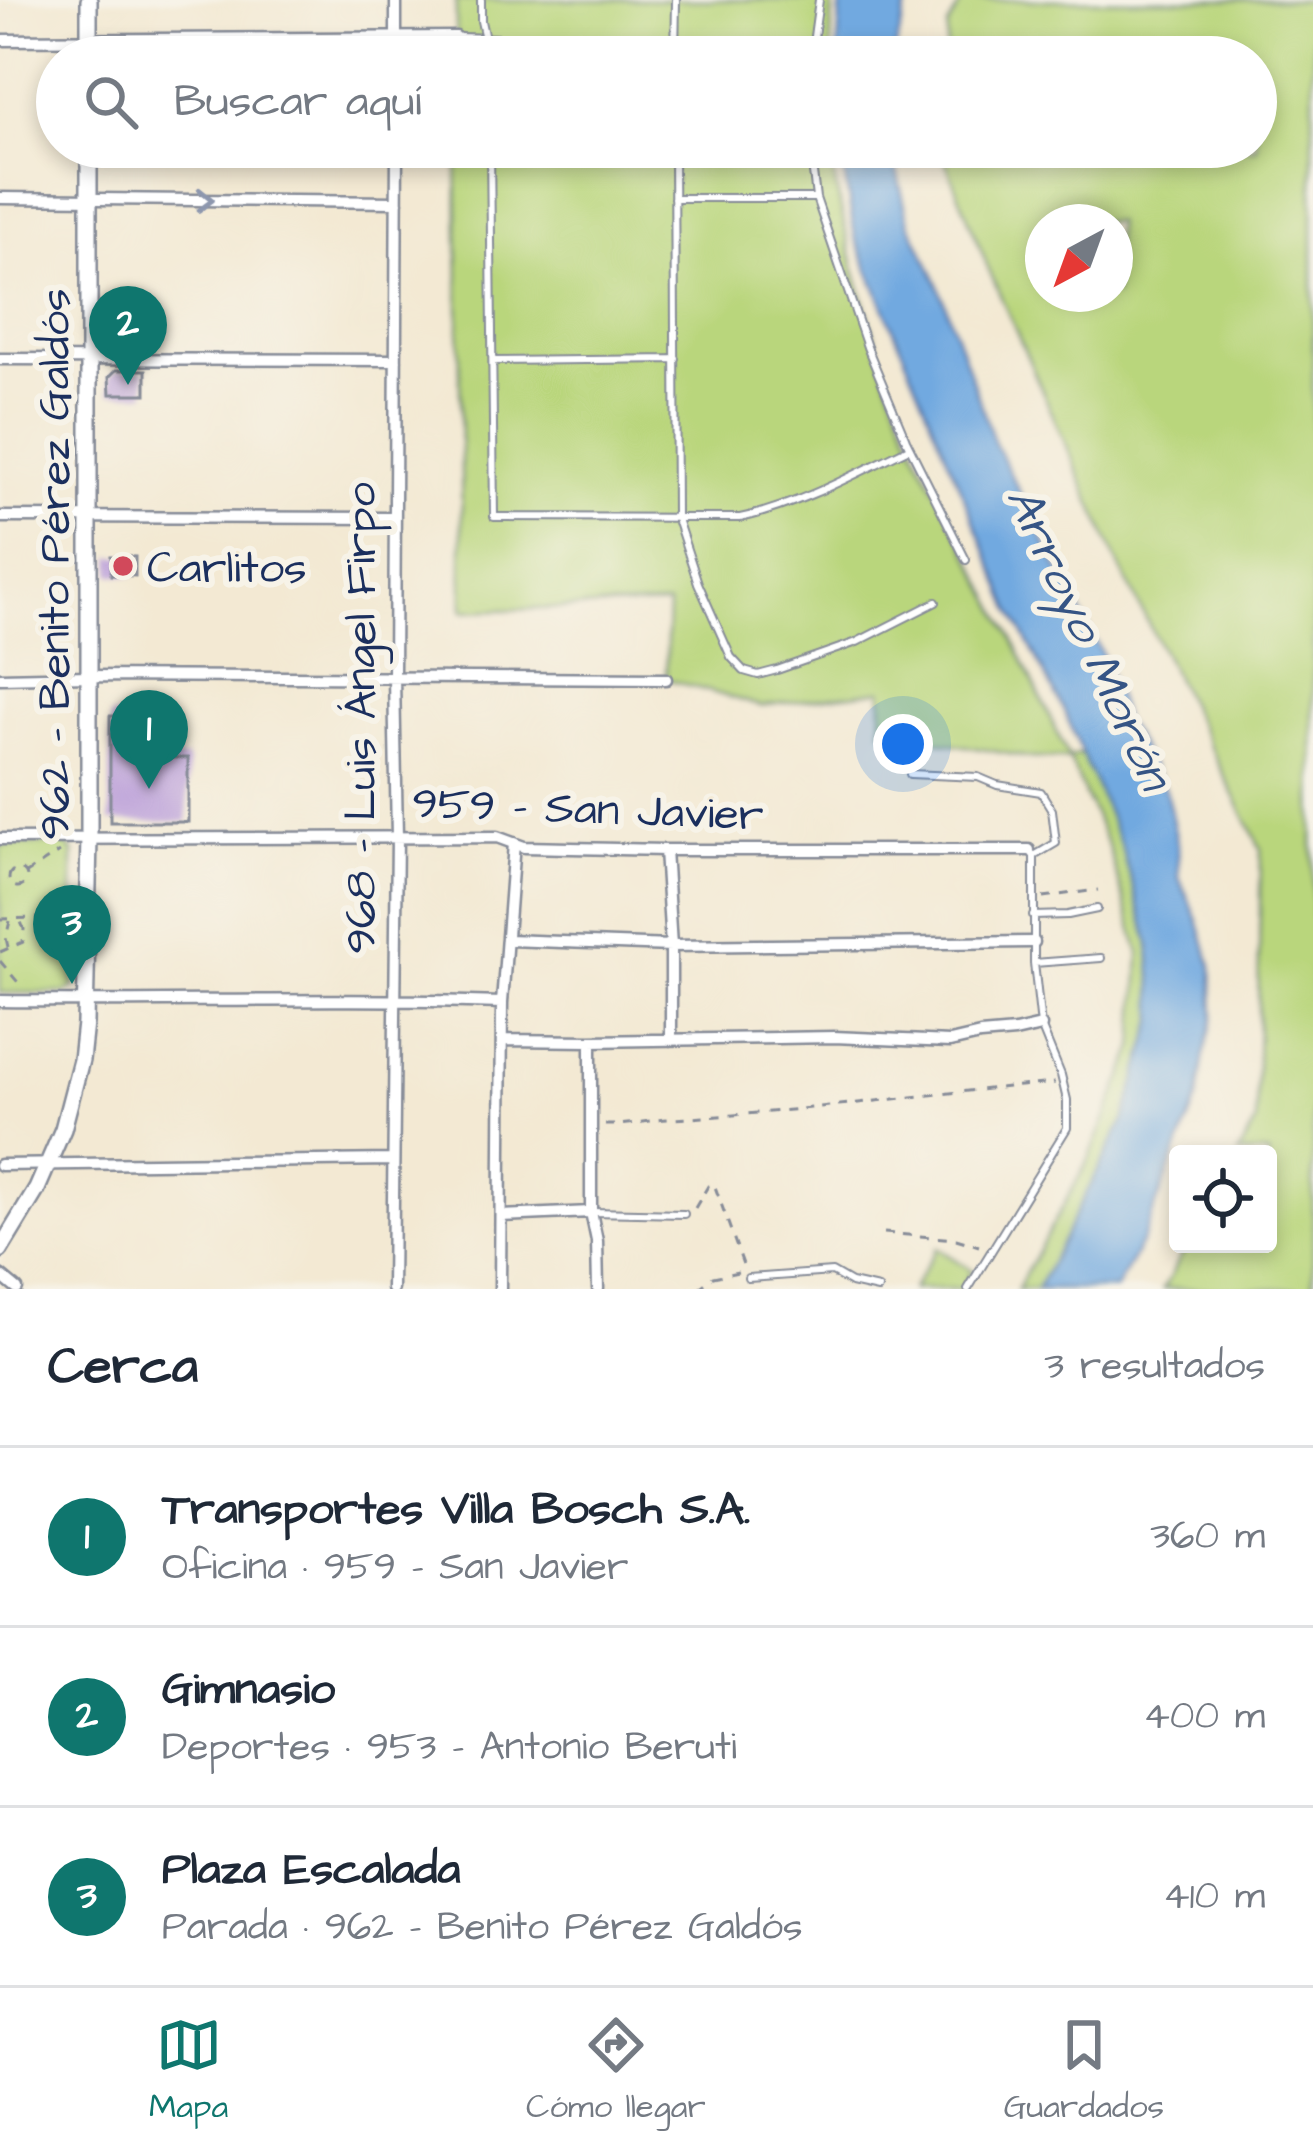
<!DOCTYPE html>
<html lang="es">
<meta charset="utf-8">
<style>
body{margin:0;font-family:"Architects Daughter",sans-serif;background:#f2f2f3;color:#1f2937}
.controls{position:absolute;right:36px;bottom:36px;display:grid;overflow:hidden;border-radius:12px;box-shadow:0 6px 18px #0003}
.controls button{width:108px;height:108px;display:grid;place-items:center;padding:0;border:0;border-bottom:3px solid #e0e1e3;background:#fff;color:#1f2937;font:60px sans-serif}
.compass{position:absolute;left:1025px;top:204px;width:108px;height:108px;border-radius:50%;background:#fff;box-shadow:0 6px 18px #0003;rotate:221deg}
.you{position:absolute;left:903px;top:744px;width:42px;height:42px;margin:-30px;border:9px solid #fff;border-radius:50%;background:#1a73e8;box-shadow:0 0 0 18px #1a73e833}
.badge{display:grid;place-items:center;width:78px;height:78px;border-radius:50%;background:#0f766e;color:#fff;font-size:39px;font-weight:700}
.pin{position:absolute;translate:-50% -99px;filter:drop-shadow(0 3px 6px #0008)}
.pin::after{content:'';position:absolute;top:63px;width:42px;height:36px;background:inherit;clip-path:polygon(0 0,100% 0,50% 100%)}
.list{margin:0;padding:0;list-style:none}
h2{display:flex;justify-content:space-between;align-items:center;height:156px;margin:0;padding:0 48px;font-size:51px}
h2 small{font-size:39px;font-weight:400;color:#747a83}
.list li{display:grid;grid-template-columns:78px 1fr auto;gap:36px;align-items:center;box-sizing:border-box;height:180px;padding:0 48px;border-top:3px solid #e0e1e3}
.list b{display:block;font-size:45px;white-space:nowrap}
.list p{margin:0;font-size:39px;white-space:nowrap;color:#747a83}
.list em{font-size:39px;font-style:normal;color:#747a83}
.icon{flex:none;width:66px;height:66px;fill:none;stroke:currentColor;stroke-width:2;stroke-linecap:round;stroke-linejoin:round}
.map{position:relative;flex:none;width:1313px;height:1289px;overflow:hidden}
.search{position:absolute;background:#fff;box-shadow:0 6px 18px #0003;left:36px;right:36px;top:36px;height:132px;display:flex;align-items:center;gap:30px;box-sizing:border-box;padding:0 42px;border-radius:66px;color:#747a83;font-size:45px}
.sheet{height:696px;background:#fff}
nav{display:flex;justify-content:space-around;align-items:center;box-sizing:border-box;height:168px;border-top:3px solid #e0e1e3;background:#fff;font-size:33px;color:#747a83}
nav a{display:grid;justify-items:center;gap:6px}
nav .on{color:#0f766e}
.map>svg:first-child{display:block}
</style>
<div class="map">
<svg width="1313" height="1289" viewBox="0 0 1313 1289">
<rect width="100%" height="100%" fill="#f7f3e8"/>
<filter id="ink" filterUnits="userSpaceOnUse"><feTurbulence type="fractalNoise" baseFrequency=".00833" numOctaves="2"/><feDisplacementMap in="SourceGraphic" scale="24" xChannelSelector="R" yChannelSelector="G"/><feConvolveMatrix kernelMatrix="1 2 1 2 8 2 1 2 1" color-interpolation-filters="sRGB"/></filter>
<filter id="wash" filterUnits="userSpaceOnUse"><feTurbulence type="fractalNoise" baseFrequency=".004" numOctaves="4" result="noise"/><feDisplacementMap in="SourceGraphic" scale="48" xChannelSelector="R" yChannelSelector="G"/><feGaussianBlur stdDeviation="2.7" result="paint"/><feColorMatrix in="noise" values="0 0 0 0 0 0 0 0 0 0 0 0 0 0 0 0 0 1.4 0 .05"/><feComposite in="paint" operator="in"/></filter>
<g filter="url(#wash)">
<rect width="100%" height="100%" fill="#f3e9d3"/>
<path fill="#b9d67c" stroke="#6a826d" stroke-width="3" fill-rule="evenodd" d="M 456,0 L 833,0 L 830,57 L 456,57 Z
M 963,0 L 1313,0 L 1313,1289 L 1163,1289 L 1188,1244 L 1268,1244 L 1268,1154 L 1238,1154 L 1256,1123 L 1261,849 L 1118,563 L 989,270 L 941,150 L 941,147 L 1256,147 L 1256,57 L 946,57 L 948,26 ZM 1043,222 L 1115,222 L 1115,294 L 1043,294 Z
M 457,147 L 827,147 L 854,267 L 887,379 L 919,458 L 1011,635 L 1069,758 L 1082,753 L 1121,845 L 1150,944 L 1155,1018 L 1125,1119 L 1037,1289 L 1017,1289 L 1089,1159 L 1135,1047 L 1140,954 L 1108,846 L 1069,759 L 1031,758 L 882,731 L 882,690 L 760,706 L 666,679 L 668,605 L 463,611 Z
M 64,843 L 73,851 L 74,987 L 66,993 L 0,993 L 0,845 Z
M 937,1248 L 972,1270 L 961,1289 L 912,1289 Z"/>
<path fill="#71a9e0" stroke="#466c9f" stroke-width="3" d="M 841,0 L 909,0 L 893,57 L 837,57 Z
M 840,147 L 894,147 L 895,163 L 909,223 L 938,284 L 995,444 L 1104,658 L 1124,720 L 1166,791 L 1178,846 L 1179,878 L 1198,920 L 1212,966 L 1214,1016 L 1204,1054 L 1198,1097 L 1142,1241 L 1116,1289 L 1037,1289 L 1125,1119 L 1155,1018 L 1150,944 L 1121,845 L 1065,713 L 1011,609 L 855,237 Z"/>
<g id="blocks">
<path fill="#b698d8" d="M 116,370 L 146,370 L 146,394 L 110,394 L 109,377 Z
M 111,556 L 135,557 L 135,576 L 111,575 Z
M 110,716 L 168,716 L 167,758 L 188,758 L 188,822 L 110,822 Z"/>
</g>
</g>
<g filter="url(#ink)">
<use href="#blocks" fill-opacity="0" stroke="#878c98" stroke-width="3"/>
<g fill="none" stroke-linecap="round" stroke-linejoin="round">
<defs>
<path id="lane" d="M 481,0 L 481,21 L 489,57
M 456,37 L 675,42 L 812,51 L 819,0
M 675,57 L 676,0
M 490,147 L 494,517 L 740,518 C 797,506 857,473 909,448
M 674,147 L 676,516 L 698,583 L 731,657 L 744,671 L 758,675 L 777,670 L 857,642 L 936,602
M 810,147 L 816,198 L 867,347 L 906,440 L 966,560
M 674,198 L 815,198
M 493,361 L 676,359
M 910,774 L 978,777 L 997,785 L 1041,792 L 1052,810 L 1056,843 L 1034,856
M 1033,916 L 1068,915 L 1097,909
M 1034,963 L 1101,958
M 591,1212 L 684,1214
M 748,1278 L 832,1272 L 851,1283 L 878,1289
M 968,1289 L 1067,1128 L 1067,1100 L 1061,1075 L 1041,1026 L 1034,963 L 1034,856 L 1029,850"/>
<path id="street" d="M 396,0 L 396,57
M 0,40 L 456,37
M 0,198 L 397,202
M 0,359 L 396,360
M 0,517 L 394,518
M 0,678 L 89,676 L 666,679
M 0,839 L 497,837 L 524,847 L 665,850 L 1029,850
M 665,850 L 671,946 L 671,1040
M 508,940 L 671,946 L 1034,942
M 0,1001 C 167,1003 335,997 502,1003
M 503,1040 L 591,1041 L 834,1037 L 950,1042 L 980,1035 L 1015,1032 L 1041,1026
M 591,1041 L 591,1212 L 597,1241 L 598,1289
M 0,1165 L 392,1160
M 501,1216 L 591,1212
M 0,1275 L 17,1289
M 392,1289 L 397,837 L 394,677 L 397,147
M 500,1289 L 502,1003 L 514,843"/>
<path id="secondary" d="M 89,57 L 89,0
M 0,1250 L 37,1189 L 63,1129 L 81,1060 L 85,1023 L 89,838 L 89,147"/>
</defs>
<use href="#lane" stroke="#878c98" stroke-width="10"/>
<use href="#street" stroke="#878c98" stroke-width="15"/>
<use href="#secondary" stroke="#878c98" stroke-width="20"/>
<path stroke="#878c98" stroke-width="3" stroke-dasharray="9 9" stroke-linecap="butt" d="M9 878a9 9 0 1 1 18 0a9 9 0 1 1-18 0Z
M 25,874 L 59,852
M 1043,897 L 1098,890
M 0,919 L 70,917
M 8,947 L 6,938 L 10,921
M 0,952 L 23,942 L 24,929 L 20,920
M 0,961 L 22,987
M 605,1125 C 627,1126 647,1120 669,1119 C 799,1113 926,1093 1055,1083
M 695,1208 L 708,1186 L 714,1184 L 745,1270
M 884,1233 L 956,1239 L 979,1246
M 698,1289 L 713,1277 L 738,1272"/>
<use href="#lane" stroke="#fff" stroke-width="6"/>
<use href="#street" stroke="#fff" stroke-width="10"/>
<use href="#secondary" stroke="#fff" stroke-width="15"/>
</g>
<defs><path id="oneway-chevron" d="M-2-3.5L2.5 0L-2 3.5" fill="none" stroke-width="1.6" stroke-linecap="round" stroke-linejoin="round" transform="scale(3)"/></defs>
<use stroke="#8d97ae" href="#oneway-chevron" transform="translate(205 200) rotate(1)"/>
</g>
<circle fill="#d1495b" stroke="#f7f3e8" stroke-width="4.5" cx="123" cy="566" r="12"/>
<g text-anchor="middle" stroke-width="12" stroke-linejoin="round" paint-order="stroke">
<g font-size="45" fill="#1b2f5e" stroke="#f7f3e8">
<text transform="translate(53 564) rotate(-90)" y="16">962 - Benito Pérez Galdós</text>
<text transform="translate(359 718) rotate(-90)" y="16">968 - Luis Ángel Firpo</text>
<text transform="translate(588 807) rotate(2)" y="16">959 - San Javier</text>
</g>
<g font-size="45" fill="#1b2f5e" stroke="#f7f3e8" text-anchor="start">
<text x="147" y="582">Carlitos</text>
</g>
<g font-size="48" font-style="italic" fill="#355485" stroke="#f7f3e8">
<text transform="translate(1091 637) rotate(65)" y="17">Arroyo Morón</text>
</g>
</g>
</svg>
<div class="controls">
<button><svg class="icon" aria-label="locate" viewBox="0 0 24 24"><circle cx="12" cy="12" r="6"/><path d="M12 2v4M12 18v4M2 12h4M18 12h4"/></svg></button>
</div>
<svg class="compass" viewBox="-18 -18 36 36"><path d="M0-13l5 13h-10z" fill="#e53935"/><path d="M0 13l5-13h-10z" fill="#747a83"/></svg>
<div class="you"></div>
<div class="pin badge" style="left:149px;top:789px">1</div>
<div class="pin badge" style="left:128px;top:385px">2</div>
<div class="pin badge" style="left:72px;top:984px">3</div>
<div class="search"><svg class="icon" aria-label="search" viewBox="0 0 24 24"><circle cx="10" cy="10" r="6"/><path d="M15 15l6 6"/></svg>Buscar aquí</div>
</div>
<section class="sheet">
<h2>Cerca<small>3 resultados</small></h2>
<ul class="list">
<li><span class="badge">1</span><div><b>Transportes Villa Bosch S.A.</b><p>Oficina · 959 - San Javier</p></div><em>360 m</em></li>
<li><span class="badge">2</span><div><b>Gimnasio</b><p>Deportes · 953 - Antonio Beruti</p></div><em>400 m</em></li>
<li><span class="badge">3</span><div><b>Plaza Escalada</b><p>Parada · 962 - Benito Pérez Galdós</p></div><em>410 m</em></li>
</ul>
</section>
<nav>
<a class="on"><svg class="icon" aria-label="map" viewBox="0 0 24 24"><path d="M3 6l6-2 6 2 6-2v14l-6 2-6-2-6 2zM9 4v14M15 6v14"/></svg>Mapa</a>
<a><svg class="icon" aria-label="directions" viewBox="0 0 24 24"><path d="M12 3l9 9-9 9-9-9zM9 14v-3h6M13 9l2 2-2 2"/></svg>Cómo llegar</a>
<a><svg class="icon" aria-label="saved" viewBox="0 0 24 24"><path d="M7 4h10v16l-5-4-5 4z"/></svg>Guardados</a>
</nav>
